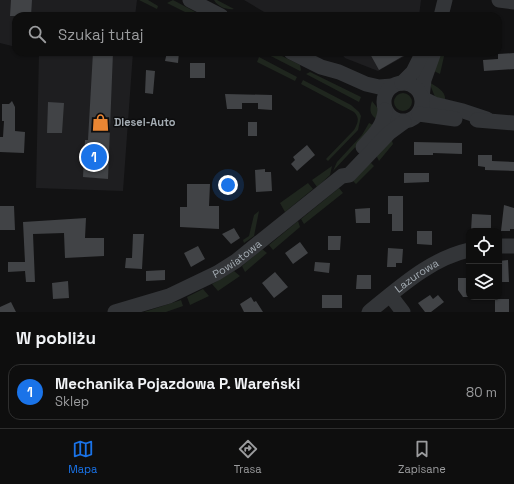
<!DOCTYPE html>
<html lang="pl">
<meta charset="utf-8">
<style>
body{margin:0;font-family:"Space Grotesk",sans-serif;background:#1c1c1c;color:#f1f3f6}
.controls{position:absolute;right:12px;bottom:12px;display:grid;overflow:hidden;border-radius:8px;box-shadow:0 1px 3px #0004}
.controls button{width:36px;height:36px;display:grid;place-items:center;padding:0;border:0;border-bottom:1px solid #2e2e2e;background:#0e0e0e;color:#f1f3f6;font:20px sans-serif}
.you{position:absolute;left:228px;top:185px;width:14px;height:14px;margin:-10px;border:3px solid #fff;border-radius:50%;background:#1a73e8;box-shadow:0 0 0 6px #1a73e833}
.badge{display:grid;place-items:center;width:26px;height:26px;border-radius:50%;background:#1a73e8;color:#fff;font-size:13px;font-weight:700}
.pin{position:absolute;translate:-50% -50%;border:2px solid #fff;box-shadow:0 1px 4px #0006}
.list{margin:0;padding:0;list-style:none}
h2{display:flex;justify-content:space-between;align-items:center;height:52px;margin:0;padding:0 16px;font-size:17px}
h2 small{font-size:13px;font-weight:400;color:#9b9c9e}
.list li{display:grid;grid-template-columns:26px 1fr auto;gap:12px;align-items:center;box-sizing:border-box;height:56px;margin:0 8px 8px;padding:0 8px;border:1px solid #2e2e2e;border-radius:12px}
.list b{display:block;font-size:15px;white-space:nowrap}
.list p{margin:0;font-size:13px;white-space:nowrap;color:#9b9c9e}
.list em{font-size:13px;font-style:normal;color:#9b9c9e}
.icon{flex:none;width:22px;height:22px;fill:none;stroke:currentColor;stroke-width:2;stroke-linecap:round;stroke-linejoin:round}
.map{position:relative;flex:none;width:514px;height:312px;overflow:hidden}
.search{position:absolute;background:#0e0e0e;box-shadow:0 1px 3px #0004;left:12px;right:12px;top:12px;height:44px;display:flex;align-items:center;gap:10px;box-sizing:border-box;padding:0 14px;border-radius:12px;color:#9b9c9e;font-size:15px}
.sheet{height:116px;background:#0e0e0e}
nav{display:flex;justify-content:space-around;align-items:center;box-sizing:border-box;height:56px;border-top:1px solid #2e2e2e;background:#0e0e0e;font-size:11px;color:#9b9c9e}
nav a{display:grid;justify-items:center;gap:2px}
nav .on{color:#1a73e8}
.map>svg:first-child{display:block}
</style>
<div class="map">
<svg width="514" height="312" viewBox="0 0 514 312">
<rect width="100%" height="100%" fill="#121213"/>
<path fill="#1e1e20" d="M 0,0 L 137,0 L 135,16 L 16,16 L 16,47 L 0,43 Z
M 244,0 L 421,0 L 419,16 L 271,16 Z
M 36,52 L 133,52 L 123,191 L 36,188 L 39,53 Z
M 340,52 L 412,52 L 378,71 L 345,58 Z"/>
<path fill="#1f261e" d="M 139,0 L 148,0 L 158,6 L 157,9 Z
M 173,0 L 203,16 L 193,16 L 167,3 Z
M 214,0 L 217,0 L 234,9 C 227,10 218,7 214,0 Z
M 263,52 L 274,52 L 300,65 L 301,70 L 300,71 Z
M 439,52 L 445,52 L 440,74 L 432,70 Z
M 259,57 L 297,77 L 295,81 L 257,62 Z
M 310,72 L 361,97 L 359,102 L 306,74 Z
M 303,80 L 351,105 L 359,112 L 361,116 L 358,130 L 328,161 L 326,159 L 354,130 C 358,123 360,118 354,112 L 301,84 Z
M 429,82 C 438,88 447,91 445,103 L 435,97 Z
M394 102a9 9 0 1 1 18 0a9 9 0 1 1-18 0Z
M 372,101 L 379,110 L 378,120 C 370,115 369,111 372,101 Z
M 369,123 L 375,126 L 333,171 L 337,162 L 362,135 Z
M 391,138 L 393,144 L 379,161 L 376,155 Z
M 371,163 L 374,166 L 356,184 L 353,181 L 368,164 Z
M 332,166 L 330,175 L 317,187 L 312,180 Z
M 308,183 L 313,189 L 285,212 L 280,203 Z
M 339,188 L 343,193 L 304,224 L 301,219 Z
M 259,211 L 254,236 L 244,243 L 243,240 L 249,236 L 254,215 Z
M 298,221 L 300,227 L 273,250 L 269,245 Z
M 262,249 L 267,253 L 245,272 L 242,266 Z
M 234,271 L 240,276 L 218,291 L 212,284 Z
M 203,289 L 209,296 L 190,305 L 187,297 Z
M 181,300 L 183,306 L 166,312 L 144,312 Z"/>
<path fill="#414346" d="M 11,0 L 32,0 L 31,16 L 10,16 Z
M 93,52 L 113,52 L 108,179 L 83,177 L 85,140 L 88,140 Z
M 167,52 L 179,52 L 178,63 L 165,61 Z
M 369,52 L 410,52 L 379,70 Z
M 514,53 L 514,69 L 484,71 L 483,60 L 498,59 L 498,54 Z
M 190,63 L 205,63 L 205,78 L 190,78 Z
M 146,70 L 155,71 L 153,94 L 145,93 Z
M 225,94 L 272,95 L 272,110 L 258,109 L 258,103 L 242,103 L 242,109 L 227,109 Z
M 12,101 L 15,107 L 15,131 L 25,132 L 24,153 L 0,152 L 0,137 L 3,137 L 4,121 L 2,121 L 2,104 L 9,104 Z
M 48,102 L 64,103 L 62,133 L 47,133 Z
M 248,122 L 257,122 L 257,136 L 248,136 Z
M 414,142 L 462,143 L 462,154 L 433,153 L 433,155 L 414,155 Z
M 307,145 L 315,155 L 297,171 L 291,164 L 295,160 L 293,157 Z
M 478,155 L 492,155 L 492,161 L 514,162 L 514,171 L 485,170 L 485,167 L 478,166 Z
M 265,169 L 265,172 L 271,172 L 272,191 L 256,192 L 255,170 Z
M 404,173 L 429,173 L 429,182 L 404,183 Z
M 187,184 L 210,184 L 209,206 L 219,206 L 219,229 L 180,227 L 180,207 L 187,207 Z
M 388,196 L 403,196 L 403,231 L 392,231 L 392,214 L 388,214 Z
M 504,205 L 514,208 L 514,229 L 510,229 L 510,231 L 501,231 Z
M 0,206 L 14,206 L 15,230 L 0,230 Z
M 370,208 L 370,223 L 356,223 L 355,209 Z
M 472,214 L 491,215 L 491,231 L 471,231 Z
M 86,218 L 85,238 L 104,238 L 104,256 L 65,258 L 64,233 L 33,234 L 35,282 L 26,282 L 25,271 L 8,272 L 8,262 L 25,262 L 23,222 Z
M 234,228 L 240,238 L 231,244 L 222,234 Z
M 417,231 L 432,231 L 432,245 L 417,244 Z
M 133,234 L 144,234 L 142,269 L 125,268 L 126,258 L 132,258 Z
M 328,236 L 341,236 L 340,250 L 328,250 Z
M 300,242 L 308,253 L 293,264 L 285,253 Z
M 198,246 L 205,259 L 191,267 L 184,253 Z
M 388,248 L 403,249 L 402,263 L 396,263 L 396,267 L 387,267 Z
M 508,260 L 509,282 L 499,282 L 499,261 Z
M 315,262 L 330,263 L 329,273 L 314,271 Z
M 165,270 L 165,280 L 146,281 L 146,271 Z
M 275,272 L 288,287 L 274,298 L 262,283 Z
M 357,275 L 371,275 L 371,289 L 356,289 Z
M 458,278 L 469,278 L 469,297 L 463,297 L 458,290 Z
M 68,281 L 69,298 L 53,299 L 52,283 Z
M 322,295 L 342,295 L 342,308 L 322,308 Z
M 430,295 L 433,299 L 438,295 L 444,302 L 431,312 L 425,312 L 418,303 Z
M 251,297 L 254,302 L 256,301 L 263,312 L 244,312 L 240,304 Z
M 495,299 L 509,299 L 509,312 L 495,312 Z
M 11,302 L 16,312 L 0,312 L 0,307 Z"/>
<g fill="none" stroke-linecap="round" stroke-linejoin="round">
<g stroke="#333538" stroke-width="15">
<path d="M 190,0 L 221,16"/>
<path d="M 499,0 L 514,2"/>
<path d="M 441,16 L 445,0"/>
<path d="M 291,52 L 321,67 L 339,72 L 366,84 L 379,87 L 392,86"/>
<path d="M 434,52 L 424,80 L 422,98 L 434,104 L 463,111 L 487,119"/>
<circle cx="403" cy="102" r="19"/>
<path d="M 402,83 L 413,72 L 423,52"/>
<path d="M 419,114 L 455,119"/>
<path d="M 477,120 L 514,123"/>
<path d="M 363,147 C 373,136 384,126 385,110"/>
<path d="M 499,246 L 514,246"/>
<path d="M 390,295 L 403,312"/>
<path id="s1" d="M 115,312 L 169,296 L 217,273 L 236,261 L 342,176 L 349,175 L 389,133 L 404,122"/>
<path id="s2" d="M 369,312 C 400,287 430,259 469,250"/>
</g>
</g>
<defs>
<symbol id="shop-bare" viewBox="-9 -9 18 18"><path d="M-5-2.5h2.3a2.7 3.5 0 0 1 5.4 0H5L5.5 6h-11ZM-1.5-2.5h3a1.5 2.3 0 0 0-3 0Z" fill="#ea8633" stroke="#0d0d0e" stroke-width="2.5" paint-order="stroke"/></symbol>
</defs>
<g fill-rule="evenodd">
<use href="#shop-bare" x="88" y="110" width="25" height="25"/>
</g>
<g text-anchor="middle" stroke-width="3" stroke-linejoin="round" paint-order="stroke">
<g font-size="11" font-weight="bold" fill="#a4acb3" stroke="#0d0d0e" text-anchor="start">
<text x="114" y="126">Diesel-Auto</text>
</g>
<g font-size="11" fill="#a4acb3" stroke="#0d0d0e">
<text dy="4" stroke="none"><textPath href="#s1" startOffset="134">Powiatowa</textPath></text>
<text dy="4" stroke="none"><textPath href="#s2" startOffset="60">Lazurowa</textPath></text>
</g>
</g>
</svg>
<div class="controls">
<button><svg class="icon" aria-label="locate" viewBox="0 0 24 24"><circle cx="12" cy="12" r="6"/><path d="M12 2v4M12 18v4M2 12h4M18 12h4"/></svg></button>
<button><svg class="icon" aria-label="layers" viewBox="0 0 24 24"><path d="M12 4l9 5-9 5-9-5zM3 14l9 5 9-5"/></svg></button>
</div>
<div class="you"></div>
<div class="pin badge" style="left:94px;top:157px">1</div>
<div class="search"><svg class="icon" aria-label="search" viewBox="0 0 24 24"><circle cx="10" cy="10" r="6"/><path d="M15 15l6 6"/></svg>Szukaj tutaj</div>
</div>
<section class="sheet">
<h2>W pobliżu<small></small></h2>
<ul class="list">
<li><span class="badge">1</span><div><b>Mechanika Pojazdowa P. Wareński</b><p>Sklep</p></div><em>80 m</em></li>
</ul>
</section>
<nav>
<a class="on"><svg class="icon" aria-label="map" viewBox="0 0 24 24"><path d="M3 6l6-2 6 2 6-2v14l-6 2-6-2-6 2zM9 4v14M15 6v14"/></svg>Mapa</a>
<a><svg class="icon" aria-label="directions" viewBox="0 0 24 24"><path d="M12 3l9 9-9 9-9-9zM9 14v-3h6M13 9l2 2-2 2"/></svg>Trasa</a>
<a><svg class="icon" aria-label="saved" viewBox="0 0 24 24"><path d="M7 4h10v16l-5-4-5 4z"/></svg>Zapisane</a>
</nav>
